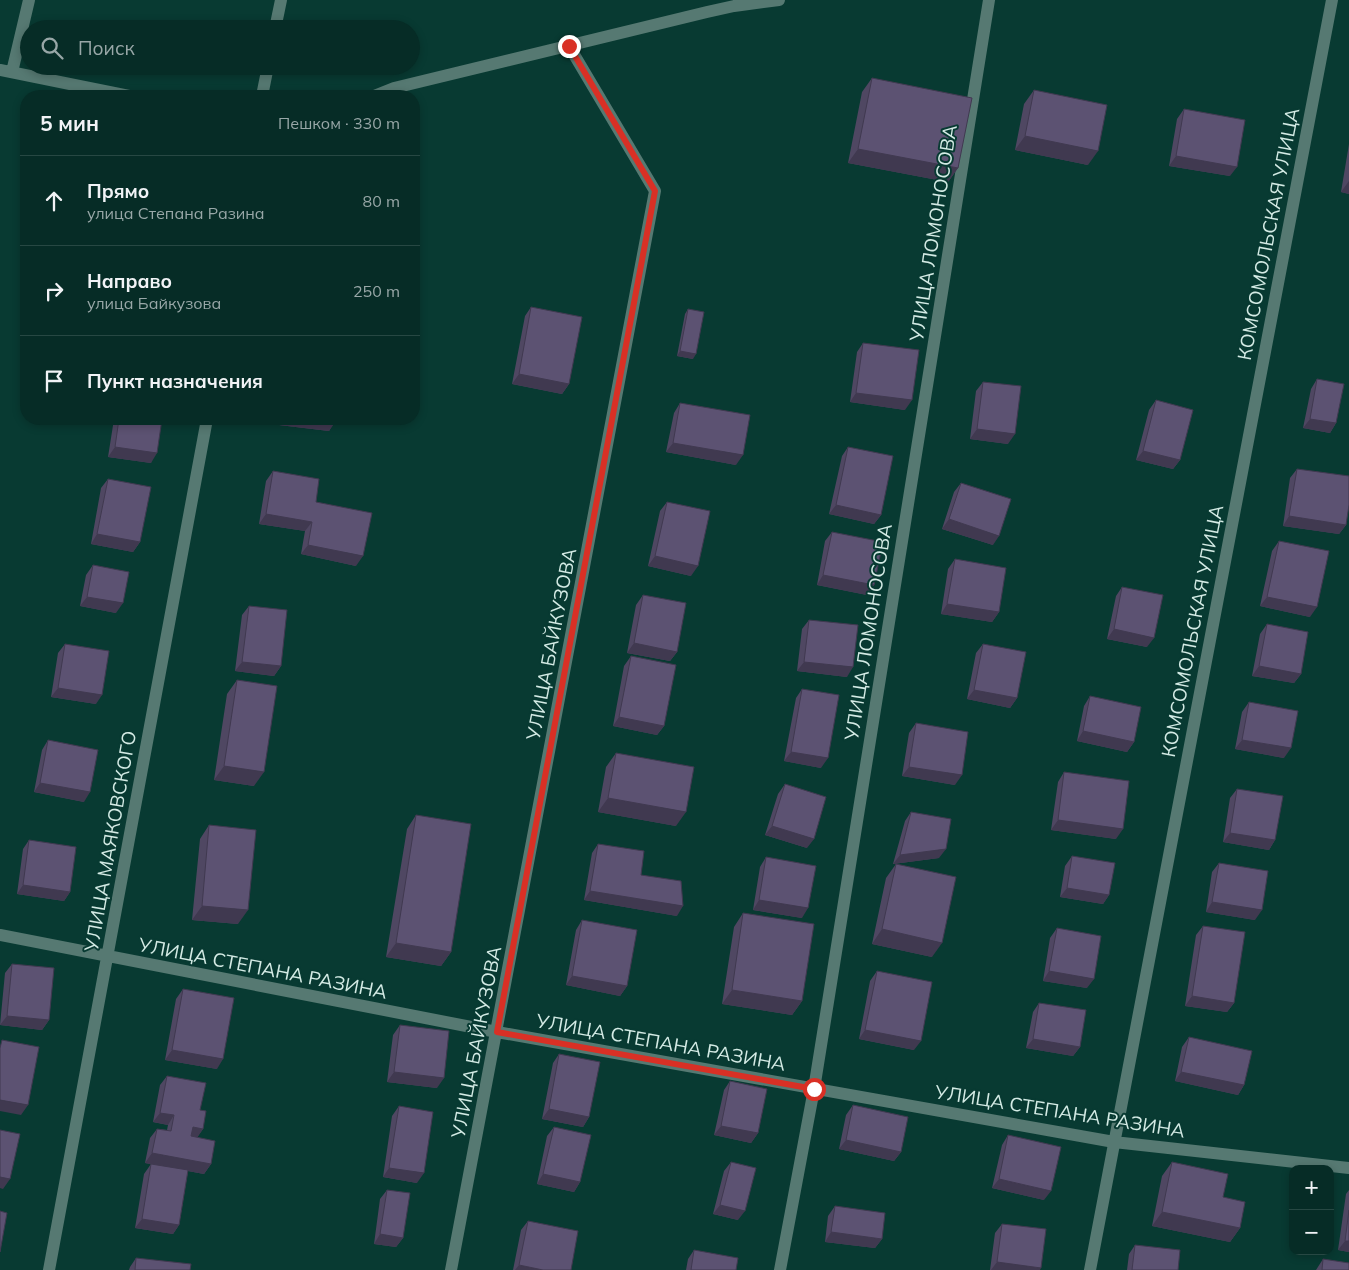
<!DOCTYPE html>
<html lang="ru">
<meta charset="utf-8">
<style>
body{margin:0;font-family:Mulish,sans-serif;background:#143832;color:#f1f3f6}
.controls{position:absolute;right:15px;bottom:15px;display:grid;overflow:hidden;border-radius:10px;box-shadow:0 2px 8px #0003}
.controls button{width:45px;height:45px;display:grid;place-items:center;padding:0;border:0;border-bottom:1px solid #274843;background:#062c26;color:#f1f3f6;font:25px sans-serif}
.stop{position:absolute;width:15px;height:15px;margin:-11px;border:4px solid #d93025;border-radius:50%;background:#fff}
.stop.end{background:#d93025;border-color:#fff;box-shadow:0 1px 5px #0008}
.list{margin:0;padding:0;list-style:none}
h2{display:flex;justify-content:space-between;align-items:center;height:65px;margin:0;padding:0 20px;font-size:21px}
h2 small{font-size:16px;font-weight:400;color:#98a7a7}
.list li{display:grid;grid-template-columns:32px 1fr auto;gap:15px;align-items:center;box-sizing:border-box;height:90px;padding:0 20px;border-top:1px solid #274843}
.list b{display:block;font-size:19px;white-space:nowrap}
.list p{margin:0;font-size:16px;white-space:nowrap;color:#98a7a7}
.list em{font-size:16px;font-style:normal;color:#98a7a7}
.icon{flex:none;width:28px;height:28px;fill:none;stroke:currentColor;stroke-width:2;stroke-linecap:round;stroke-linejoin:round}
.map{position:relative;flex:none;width:1349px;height:1270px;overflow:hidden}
.search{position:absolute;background:#062c26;box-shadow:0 2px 8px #0003;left:20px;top:20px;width:400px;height:55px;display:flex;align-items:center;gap:12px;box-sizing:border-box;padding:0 18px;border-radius:28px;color:#98a7a7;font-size:19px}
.panel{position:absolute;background:#062c26;box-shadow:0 2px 8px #0003;left:20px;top:90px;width:400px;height:335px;border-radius:20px}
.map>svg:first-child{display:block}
</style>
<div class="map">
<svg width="1349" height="1270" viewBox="0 0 1349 1270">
<rect width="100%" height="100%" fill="#083a32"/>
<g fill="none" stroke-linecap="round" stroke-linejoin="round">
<path stroke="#567972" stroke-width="12" d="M 275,29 L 281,0
M 0,70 L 129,96
M 12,72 L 29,0
M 262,96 L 268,66
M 374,96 L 394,88 L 707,12 L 734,6 L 779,0
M 0,935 L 497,1032 L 1114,1142 L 1349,1168
M 49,1270 L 207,419
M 451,1270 L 655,191 L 569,46
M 780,1270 L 814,1089 L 989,0
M 1090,1270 L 1332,0"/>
</g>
<path fill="#4f4762" d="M 872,78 L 958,168 L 948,182 L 848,163 L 862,92 Z
M 1034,90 L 1088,165 L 1015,150 L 1024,104 Z
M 1184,109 L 1230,176 L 1169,166 L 1177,119 Z
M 1349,144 L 1349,194 L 1341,192 Z
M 531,307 L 569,384 L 562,394 L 512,384 L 525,316 Z
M 688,309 L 693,359 L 677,356 L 685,314 Z
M 863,343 L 905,410 L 850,402 L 857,352 Z
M 1317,379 L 1336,423 L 1330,433 L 1303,428 L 1311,389 Z
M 983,382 L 1008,444 L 970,439 L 976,391 Z
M 1156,400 L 1180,460 L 1173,469 L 1136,460 L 1149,410 Z
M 680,403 L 736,465 L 666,452 L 674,413 Z
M 114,419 L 162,419 L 151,463 L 108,457 Z
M 280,419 L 336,419 L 329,431 L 279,425 Z
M 848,447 L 881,515 L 874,524 L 829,514 L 842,456 Z
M 1297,469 L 1346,525 L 1339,534 L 1283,526 L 1290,478 Z
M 273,471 L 356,566 L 301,554 L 305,531 L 259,524 L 266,481 Z
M 108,479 L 140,542 L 133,552 L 91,544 L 101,488 Z
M 961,483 L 993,545 L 942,529 L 954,492 Z
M 667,502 L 691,576 L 648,566 L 660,511 Z
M 832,532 L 874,585 L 867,595 L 817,585 L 825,541 Z
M 1279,541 L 1310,617 L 1260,606 L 1272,551 Z
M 955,559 L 999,612 L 992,622 L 941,614 L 948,569 Z
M 93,565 L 116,613 L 80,606 L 86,575 Z
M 1122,587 L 1147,647 L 1107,639 L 1116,596 Z
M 643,595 L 677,652 L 670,661 L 627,653 L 636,605 Z
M 249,606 L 281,666 L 274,676 L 235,671 L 242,615 Z
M 809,620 L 847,677 L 797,671 L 802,629 Z
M 1267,624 L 1301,674 L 1294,683 L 1252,676 L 1260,634 Z
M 65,644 L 96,704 L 51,697 L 58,653 Z
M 983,644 L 1017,698 L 1010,708 L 967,699 L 976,653 Z
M 631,656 L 664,726 L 657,735 L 613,726 L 624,666 Z
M 237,680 L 254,786 L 214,780 L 227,694 Z
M 802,689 L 821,768 L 784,761 L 796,698 Z
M 1090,696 L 1134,742 L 1127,752 L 1077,741 L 1084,706 Z
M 1249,702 L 1284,758 L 1235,749 L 1242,712 Z
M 916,723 L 955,785 L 902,776 L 909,733 Z
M 48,740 L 84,802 L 34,792 L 42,750 Z
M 616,753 L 676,826 L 598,812 L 606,767 Z
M 1064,772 L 1116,839 L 1051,830 L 1058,782 Z
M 785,784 L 807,848 L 765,835 L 778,794 Z
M 1237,789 L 1275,840 L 1269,850 L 1223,842 L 1230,798 Z
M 911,812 L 939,858 L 893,864 L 905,821 Z
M 416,815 L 451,952 L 441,966 L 386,957 L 407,829 Z
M 209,825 L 238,924 L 192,920 L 200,839 Z
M 29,840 L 70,892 L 64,901 L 17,894 L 23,849 Z
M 598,844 L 641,875 L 677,916 L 584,900 L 592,853 Z
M 1072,856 L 1109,895 L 1103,904 L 1060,897 L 1065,866 Z
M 766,857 L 802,918 L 753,910 L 760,867 Z
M 1219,863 L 1255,920 L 1206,912 L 1212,872 Z
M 896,864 L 932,957 L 872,944 L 886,878 Z
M 743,913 L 802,1001 L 792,1015 L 722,1004 L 734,927 Z
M 582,920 L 627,986 L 620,996 L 566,985 L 576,930 Z
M 1203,926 L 1234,1003 L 1227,1012 L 1185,1006 L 1196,935 Z
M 1057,928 L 1087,988 L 1043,981 L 1050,938 Z
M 12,964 L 49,1020 L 42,1030 L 0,1025 L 5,973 Z
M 877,971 L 914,1050 L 859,1039 L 870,981 Z
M 183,989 L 217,1069 L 165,1060 L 176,999 Z
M 1039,1003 L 1080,1047 L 1073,1056 L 1026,1048 L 1033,1012 Z
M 400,1025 L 437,1088 L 387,1082 L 393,1035 Z
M 1189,1037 L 1244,1085 L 1238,1095 L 1175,1081 L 1182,1047 Z
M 559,1054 L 589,1117 L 583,1127 L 542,1119 L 553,1063 Z
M 167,1076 L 200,1110 L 203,1129 L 197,1137 L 211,1164 L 204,1174 L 188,1171 L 179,1225 L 173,1234 L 135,1228 L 144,1174 L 151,1164 L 172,1168 L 145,1163 L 150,1138 L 157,1129 L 167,1130 L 168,1125 L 153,1122 L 160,1085 Z
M 730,1081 L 758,1133 L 751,1143 L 714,1135 L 724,1090 Z
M 853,1105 L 901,1152 L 894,1161 L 839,1149 L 846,1115 Z
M 399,1106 L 417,1183 L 383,1177 L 392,1116 Z
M 554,1127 L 580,1182 L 574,1192 L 537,1184 L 547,1136 Z
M 1008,1135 L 1044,1200 L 992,1188 L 1002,1145 Z
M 731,1162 L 738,1220 L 713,1214 L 724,1171 Z
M 1172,1162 L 1223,1197 L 1240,1228 L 1230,1242 L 1152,1226 L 1162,1176 Z
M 387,1190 L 403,1238 L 396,1247 L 374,1244 L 380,1199 Z
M 1349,1190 L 1349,1252 L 1338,1250 L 1346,1194 Z
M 835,1206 L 882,1239 L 875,1248 L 825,1242 L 828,1216 Z
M 528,1221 L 571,1270 L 513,1270 L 521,1230 Z
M 1002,1224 L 1040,1270 L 990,1270 L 995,1233 Z
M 1135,1245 L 1178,1270 L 1127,1270 L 1129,1254 Z
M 694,1250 L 736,1270 L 686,1270 L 688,1259 Z
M 136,1258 L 190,1270 L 129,1270 L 130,1267 Z
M 1323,1259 L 1349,1270 L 1316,1270 Z"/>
<path fill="#403950" d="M 1025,136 L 1098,151 L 1088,165 L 1015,150 Z
M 858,149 L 958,168 L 948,182 L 848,163 Z
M 1176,156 L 1237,167 L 1230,176 L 1169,166 Z
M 1349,181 L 1349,194 L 1341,192 Z
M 680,351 L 696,354 L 693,359 L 677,356 Z
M 519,374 L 569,384 L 562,394 L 512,384 Z
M 856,393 L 912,400 L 905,410 L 850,402 Z
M 283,419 L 315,419 L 336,421 L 329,431 L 279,425 Z
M 1310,419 L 1336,423 L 1330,433 L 1303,428 Z
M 977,429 L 1015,434 L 1008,444 L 970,439 Z
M 673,443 L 743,455 L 736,465 L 666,452 Z
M 115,447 L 157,453 L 151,463 L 108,457 Z
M 1143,451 L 1180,460 L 1173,469 L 1136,460 Z
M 836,505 L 881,515 L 874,524 L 829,514 Z
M 266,514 L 312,522 L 305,531 L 259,524 Z
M 1289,516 L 1346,525 L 1339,534 L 1283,526 Z
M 949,519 L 999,536 L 993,545 L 942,529 Z
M 97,534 L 140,542 L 133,552 L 91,544 Z
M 308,545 L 363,556 L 356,566 L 301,554 Z
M 655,556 L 698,566 L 691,576 L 648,566 Z
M 823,575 L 874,585 L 867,595 L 817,585 Z
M 87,597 L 123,603 L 116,613 L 80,606 Z
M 1267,597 L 1317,607 L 1310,617 L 1260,606 Z
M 947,604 L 999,612 L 992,622 L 941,614 Z
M 1114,629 L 1154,638 L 1147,647 L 1107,639 Z
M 634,643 L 677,652 L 670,661 L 627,653 Z
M 242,662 L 281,666 L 274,676 L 235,671 Z
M 804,662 L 853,667 L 847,677 L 797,671 Z
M 1259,666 L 1301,674 L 1294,683 L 1252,676 Z
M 58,688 L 102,695 L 96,704 L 51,697 Z
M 974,690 L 1017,698 L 1010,708 L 967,699 Z
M 619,717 L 664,726 L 657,735 L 613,726 Z
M 1083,731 L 1134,742 L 1127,752 L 1077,741 Z
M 1242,740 L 1291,748 L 1284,758 L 1235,749 Z
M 791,752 L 828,758 L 821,768 L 784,761 Z
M 224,766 L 264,772 L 254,786 L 214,780 Z
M 909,767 L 962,775 L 955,785 L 902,776 Z
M 40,783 L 90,792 L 84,802 L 34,792 Z
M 608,798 L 686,812 L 676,826 L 598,812 Z
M 1058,820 L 1123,829 L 1116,839 L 1051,830 Z
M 772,826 L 814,839 L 807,848 L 765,835 Z
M 1230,833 L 1275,840 L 1269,850 L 1223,842 Z
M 946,849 L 939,858 L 893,864 L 900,855 Z
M 23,885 L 70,892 L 64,901 L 17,894 Z
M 1067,888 L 1109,895 L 1103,904 L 1060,897 Z
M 590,891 L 683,906 L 677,916 L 584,900 Z
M 759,900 L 808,908 L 802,918 L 753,910 Z
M 1212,902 L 1262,910 L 1255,920 L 1206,912 Z
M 202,906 L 248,910 L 238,924 L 192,920 Z
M 882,929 L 942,943 L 932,957 L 872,944 Z
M 396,943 L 451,952 L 441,966 L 386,957 Z
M 1049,971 L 1094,979 L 1087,988 L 1043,981 Z
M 572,976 L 627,986 L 620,996 L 566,985 Z
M 732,990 L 802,1001 L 792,1015 L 722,1004 Z
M 1192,996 L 1234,1003 L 1227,1012 L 1185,1006 Z
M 7,1016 L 49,1020 L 42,1030 L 0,1025 Z
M 865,1030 L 921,1041 L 914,1050 L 859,1039 Z
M 1033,1039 L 1080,1047 L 1073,1056 L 1026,1048 Z
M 172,1050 L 223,1059 L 217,1069 L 165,1060 Z
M 394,1072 L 444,1078 L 437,1088 L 387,1082 Z
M 1181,1072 L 1244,1085 L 1238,1095 L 1175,1081 Z
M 0,1100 L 28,1105 L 21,1115 L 0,1111 Z
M 549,1109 L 589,1117 L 583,1127 L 542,1119 Z
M 160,1113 L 174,1115 L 168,1125 L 153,1122 Z
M 721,1126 L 758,1133 L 751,1143 L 714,1135 Z
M 193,1127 L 203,1129 L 197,1138 L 187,1137 Z
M 846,1140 L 901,1152 L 894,1161 L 839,1149 Z
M 152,1153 L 211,1164 L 204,1174 L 145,1163 Z
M 389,1168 L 424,1173 L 417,1183 L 383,1177 Z
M 543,1174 L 580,1182 L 574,1192 L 537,1184 Z
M 0,1177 L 10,1179 L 3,1189 L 0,1188 Z
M 999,1179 L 1051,1191 L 1044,1200 L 992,1188 Z
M 720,1205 L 745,1211 L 738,1220 L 713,1214 Z
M 1162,1212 L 1240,1228 L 1230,1242 L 1152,1226 Z
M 142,1219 L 179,1225 L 173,1234 L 135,1228 Z
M 831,1232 L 882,1239 L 875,1248 L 825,1242 Z
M 380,1234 L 403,1238 L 396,1247 L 374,1244 Z
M 1345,1241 L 1349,1241 L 1349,1252 L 1338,1250 Z
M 997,1262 L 1041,1268 L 1040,1270 L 991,1270 Z
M 519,1265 L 543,1270 L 515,1270 Z"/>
<path fill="#5c5272" stroke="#403950" d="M 872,78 L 972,98 L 958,168 L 858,149 Z
M 1034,90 L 1107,105 L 1098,151 L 1025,136 Z
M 1184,109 L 1245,120 L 1237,167 L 1176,156 Z
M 531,307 L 582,317 L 569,384 L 519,374 Z
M 688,309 L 704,312 L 696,354 L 680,351 Z
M 863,343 L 919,350 L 912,400 L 856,393 Z
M 1317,379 L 1344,384 L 1336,423 L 1310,419 Z
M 983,382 L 1021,386 L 1015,434 L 977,429 Z
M 1156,400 L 1193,410 L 1180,460 L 1143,451 Z
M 680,403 L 750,415 L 743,455 L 673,443 Z
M 119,419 L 162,419 L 157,453 L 115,447 Z
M 315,419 L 336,419 L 336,421 Z
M 848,447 L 893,456 L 881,515 L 836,505 Z
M 1297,469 L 1349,476 L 1349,505 L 1346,525 L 1289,516 Z
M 273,471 L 319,479 L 316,502 L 372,513 L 363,556 L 308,545 L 312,522 L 266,514 Z
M 108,479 L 151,487 L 140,542 L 97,534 Z
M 961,483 L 1011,499 L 999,536 L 949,519 Z
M 667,502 L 710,511 L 698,566 L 655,556 Z
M 832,532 L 883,542 L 874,585 L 823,575 Z
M 1279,541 L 1329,551 L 1317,607 L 1267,597 Z
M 955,559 L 1006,568 L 999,612 L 947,604 Z
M 93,565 L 129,572 L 123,603 L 87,597 Z
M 1122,587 L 1163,595 L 1154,638 L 1114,629 Z
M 643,595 L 686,603 L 677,652 L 634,643 Z
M 249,606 L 287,610 L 281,666 L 242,662 Z
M 809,620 L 858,625 L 853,667 L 804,662 Z
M 1267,624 L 1308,632 L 1301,674 L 1259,666 Z
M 65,644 L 109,651 L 102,695 L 58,688 Z
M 983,644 L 1026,652 L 1017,698 L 974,690 Z
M 631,656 L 676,665 L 664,726 L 619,717 Z
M 237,680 L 277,686 L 264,772 L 224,766 Z
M 802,689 L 839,695 L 828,758 L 791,752 Z
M 1090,696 L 1141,707 L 1134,742 L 1083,731 Z
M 1249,702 L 1298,711 L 1291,748 L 1242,740 Z
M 916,723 L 968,732 L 962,775 L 909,767 Z
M 48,740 L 98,750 L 90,792 L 40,783 Z
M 616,753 L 694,767 L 686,812 L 608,798 Z
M 1064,772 L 1129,781 L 1123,829 L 1058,820 Z
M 785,784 L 826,797 L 814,839 L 772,826 Z
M 1237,789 L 1283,796 L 1275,840 L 1230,833 Z
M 911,812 L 951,819 L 946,849 L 900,855 Z
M 416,815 L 471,824 L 451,952 L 396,943 Z
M 209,825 L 256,830 L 248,910 L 202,906 Z
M 29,840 L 76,847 L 70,892 L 23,885 Z
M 598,844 L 644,851 L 641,875 L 681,881 L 683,906 L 590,891 Z
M 1072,856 L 1115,863 L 1109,895 L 1067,888 Z
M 766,857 L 816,866 L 808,908 L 759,900 Z
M 1219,863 L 1268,871 L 1262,910 L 1212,902 Z
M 896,864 L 956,877 L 942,943 L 882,929 Z
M 743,913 L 814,924 L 802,1001 L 732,990 Z
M 582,920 L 637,930 L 627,986 L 572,976 Z
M 1203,926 L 1245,932 L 1234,1003 L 1192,996 Z
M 1057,928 L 1101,936 L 1094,979 L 1049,971 Z
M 12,964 L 54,968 L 49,1020 L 7,1016 Z
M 877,971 L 932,982 L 921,1041 L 865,1030 Z
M 183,989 L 234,998 L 223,1059 L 172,1050 Z
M 1039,1003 L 1086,1010 L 1080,1047 L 1033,1039 Z
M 400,1025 L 449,1031 L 444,1078 L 394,1072 Z
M 1189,1037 L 1252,1051 L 1244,1085 L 1181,1072 Z
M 2,1040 L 39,1047 L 28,1105 L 0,1100 L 0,1048 Z
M 559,1054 L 600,1062 L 589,1117 L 549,1109 Z
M 167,1076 L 206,1083 L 200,1110 L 206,1111 L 203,1129 L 193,1127 L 191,1136 L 215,1141 L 211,1164 L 152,1153 L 157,1129 L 171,1131 L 174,1115 L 160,1113 Z
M 730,1081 L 767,1089 L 758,1133 L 721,1126 Z
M 853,1105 L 908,1117 L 901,1152 L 846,1140 Z
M 399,1106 L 433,1112 L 424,1173 L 389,1168 Z
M 554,1127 L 591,1135 L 580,1182 L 543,1174 Z
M 0,1130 L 20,1134 L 10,1179 L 0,1177 Z
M 1008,1135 L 1061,1147 L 1051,1191 L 999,1179 Z
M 731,1162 L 756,1168 L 745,1211 L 720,1205 Z
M 1172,1162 L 1228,1174 L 1223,1197 L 1245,1202 L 1240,1228 L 1162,1212 Z
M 151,1164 L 188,1170 L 179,1225 L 142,1219 Z
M 387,1190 L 410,1193 L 403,1238 L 380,1234 Z
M 835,1206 L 885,1213 L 882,1239 L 831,1232 Z
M 1349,1210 L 1349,1241 L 1345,1241 Z
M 0,1211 L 7,1213 L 0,1252 Z
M 528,1221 L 578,1231 L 571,1270 L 543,1270 L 519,1265 Z
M 1002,1224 L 1046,1229 L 1041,1268 L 997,1262 Z
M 1135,1245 L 1180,1250 L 1178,1270 L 1132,1270 Z
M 694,1250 L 738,1258 L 736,1270 L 691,1270 Z
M 136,1258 L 191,1264 L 190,1270 L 135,1270 Z
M 1323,1259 L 1349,1263 L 1349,1270 L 1322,1270 Z"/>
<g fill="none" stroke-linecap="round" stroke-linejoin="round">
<path stroke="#d93025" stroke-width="6" d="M 569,46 L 655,191 L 497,1032 L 814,1089"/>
</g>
<g text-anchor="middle" stroke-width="4" stroke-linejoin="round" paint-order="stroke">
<g font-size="19" fill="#d4ebe5" stroke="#083a32">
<text transform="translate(933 233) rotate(-81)" y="7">УЛИЦА ЛОМОНОСОВА</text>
<text transform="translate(1268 234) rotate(-79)" y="7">КОМСОМОЛЬСКАЯ УЛИЦА</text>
<text transform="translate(1192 631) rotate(-79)" y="7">КОМСОМОЛЬСКАЯ УЛИЦА</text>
<text transform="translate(868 632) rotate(-81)" y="7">УЛИЦА ЛОМОНОСОВА</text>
<text transform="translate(551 644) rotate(-79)" y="7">УЛИЦА БАЙКУЗОВА</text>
<text transform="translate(110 841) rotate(-80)" y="7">УЛИЦА МАЯКОВСКОГО</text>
<text transform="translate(263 968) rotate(11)" y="7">УЛИЦА СТЕПАНА РАЗИНА</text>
<text transform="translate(476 1042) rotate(-79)" y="7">УЛИЦА БАЙКУЗОВА</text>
<text transform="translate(661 1042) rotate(10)" y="7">УЛИЦА СТЕПАНА РАЗИНА</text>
<text transform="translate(1060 1111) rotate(9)" y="7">УЛИЦА СТЕПАНА РАЗИНА</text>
</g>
</g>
</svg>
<div class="controls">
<button>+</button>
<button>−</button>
</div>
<div class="stop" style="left:814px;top:1089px"></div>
<div class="stop end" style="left:569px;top:46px"></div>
<div class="search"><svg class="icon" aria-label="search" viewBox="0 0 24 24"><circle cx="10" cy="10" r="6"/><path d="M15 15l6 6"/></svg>Поиск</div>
<section class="panel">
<h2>5 мин<small>Пешком · 330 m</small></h2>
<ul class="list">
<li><svg class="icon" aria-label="ahead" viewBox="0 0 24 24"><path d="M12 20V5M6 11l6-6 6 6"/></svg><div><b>Прямо</b><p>улица Степана Разина</p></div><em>80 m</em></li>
<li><svg class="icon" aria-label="right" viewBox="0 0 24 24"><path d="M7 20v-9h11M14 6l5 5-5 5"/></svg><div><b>Направо</b><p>улица Байкузова</p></div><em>250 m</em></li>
<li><svg class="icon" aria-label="arrive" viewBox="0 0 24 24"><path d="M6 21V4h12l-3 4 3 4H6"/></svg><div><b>Пункт назначения</b></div></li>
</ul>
</section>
</div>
